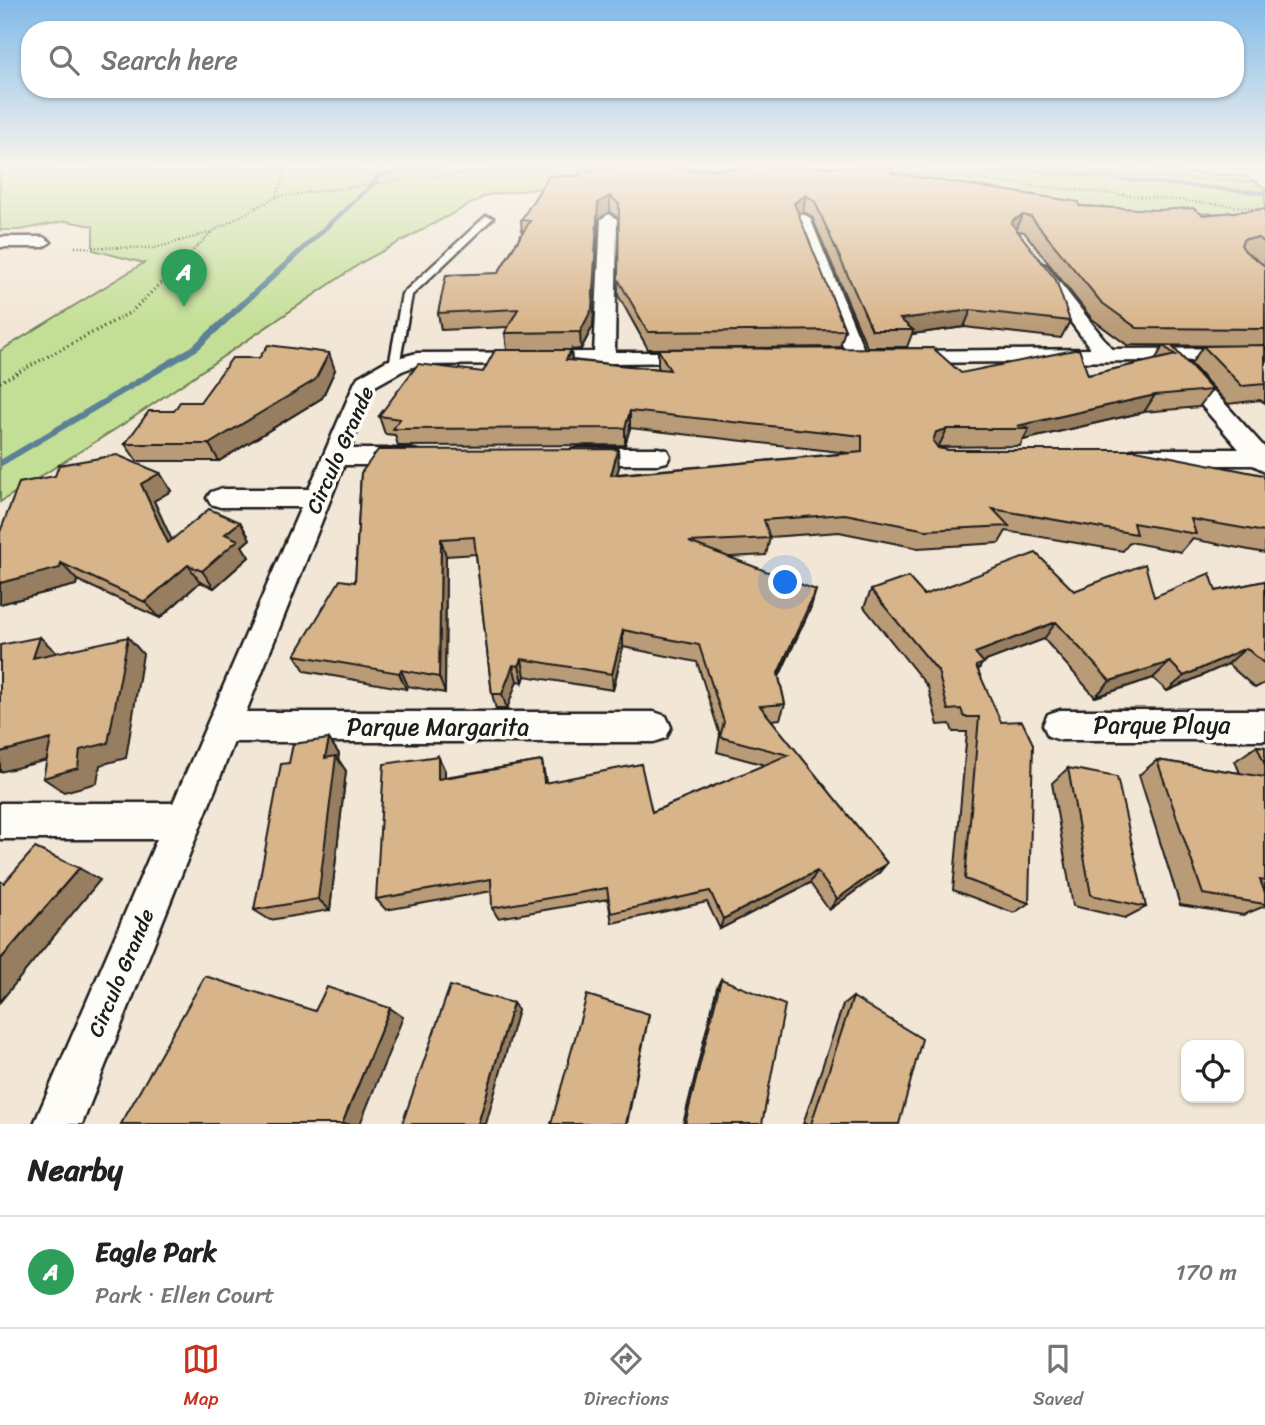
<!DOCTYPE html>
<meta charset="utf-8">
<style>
body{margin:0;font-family:Sriracha,sans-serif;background:#f6f6f6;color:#222}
.controls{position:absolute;right:21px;bottom:21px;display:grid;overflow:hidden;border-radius:14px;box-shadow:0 2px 5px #0004}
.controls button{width:63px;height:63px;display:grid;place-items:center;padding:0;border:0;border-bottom:2px solid #e0e0e0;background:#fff;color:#222;font:35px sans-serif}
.you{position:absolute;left:786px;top:583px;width:24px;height:24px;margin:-18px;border:5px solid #fff;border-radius:50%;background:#1a73e8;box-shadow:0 0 0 10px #1a73e833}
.badge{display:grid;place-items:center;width:46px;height:46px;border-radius:50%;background:#c8321e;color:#fff;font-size:23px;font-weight:700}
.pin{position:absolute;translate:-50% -58px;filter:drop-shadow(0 2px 4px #0008)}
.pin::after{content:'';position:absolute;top:37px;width:24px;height:21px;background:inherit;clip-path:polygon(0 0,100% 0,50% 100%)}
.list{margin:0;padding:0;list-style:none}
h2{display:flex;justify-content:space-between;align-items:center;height:91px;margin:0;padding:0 28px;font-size:30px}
h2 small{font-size:23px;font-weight:400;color:#767676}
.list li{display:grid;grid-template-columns:46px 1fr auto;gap:21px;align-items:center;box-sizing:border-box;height:112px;padding:0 28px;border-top:2px solid #e0e0e0}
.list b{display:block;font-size:26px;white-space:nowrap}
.list p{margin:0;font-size:23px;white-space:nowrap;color:#767676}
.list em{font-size:23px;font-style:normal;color:#767676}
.icon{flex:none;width:38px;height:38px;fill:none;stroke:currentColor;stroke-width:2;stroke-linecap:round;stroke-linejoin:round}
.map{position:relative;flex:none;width:1265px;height:1124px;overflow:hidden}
.search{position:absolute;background:#fff;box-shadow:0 2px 5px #0004;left:21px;right:21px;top:21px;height:77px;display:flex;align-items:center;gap:18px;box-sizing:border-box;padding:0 24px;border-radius:28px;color:#767676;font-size:26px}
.sheet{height:203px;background:#fff}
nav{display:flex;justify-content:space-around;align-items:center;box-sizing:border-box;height:98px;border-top:2px solid #e0e0e0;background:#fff;font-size:19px;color:#767676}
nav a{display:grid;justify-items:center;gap:4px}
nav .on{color:#c8321e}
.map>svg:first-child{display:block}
</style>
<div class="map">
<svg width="1265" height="1124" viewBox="0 0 1265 1124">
<rect width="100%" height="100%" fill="#f2e6d6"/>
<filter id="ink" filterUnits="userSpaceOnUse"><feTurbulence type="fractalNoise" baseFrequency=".0143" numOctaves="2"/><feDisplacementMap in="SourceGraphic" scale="14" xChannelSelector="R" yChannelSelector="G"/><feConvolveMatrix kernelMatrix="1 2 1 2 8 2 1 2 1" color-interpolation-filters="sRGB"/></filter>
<g filter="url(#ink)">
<path fill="#c3df96" stroke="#707e59" stroke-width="2" d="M 0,167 L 1092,167 L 1245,176 L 1265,188 L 1265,216 L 1135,210 L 665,173 L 487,195 L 364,261 L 125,423 L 0,502 L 0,351 L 144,263 L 93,250 L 93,226 L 66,221 L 20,230 L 0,230 Z"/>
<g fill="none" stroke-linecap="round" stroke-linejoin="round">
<path fill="#5c8196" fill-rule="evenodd" d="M 380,167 L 385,167 L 382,174 L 412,167 L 424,167 L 380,178 L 375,185 L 198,350 L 0,467 L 0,460 L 192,346 L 371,183 Z
M 981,167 L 1006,167 L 1265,191 L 1265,195 Z"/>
<defs>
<path id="lane" d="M 486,216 L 493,218 L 412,295 L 399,366 L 398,368 L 390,368 L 389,366 L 402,294 Z"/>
<path id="street" d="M 802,213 L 810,218 L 867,357 L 864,361 L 850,361 L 847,357 L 794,218 Z
M 609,214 L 617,219 L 615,352 L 695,352 L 702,354 L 705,358 L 702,362 L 418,365 L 402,371 L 375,386 L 350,449 L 409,449 L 418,451 L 421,457 L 418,463 L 409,465 L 344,465 L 246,712 L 654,712 L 666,716 L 671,727 L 666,738 L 654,742 L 234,742 L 82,1124 L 34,1124 L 157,839 L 0,839 L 0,803 L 173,803 L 301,507 L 220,507 L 211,504 L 207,498 L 211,492 L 220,489 L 309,489 L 355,382 L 358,377 L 386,361 L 417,353 L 594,352 L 601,219 Z
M 0,237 L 43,237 L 51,242 L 43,247 L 0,247 Z
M 1040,264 L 1046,265 L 1112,349 L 1265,348 L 1265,360 L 904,363 L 897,361 L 894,357 L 897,353 L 904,351 L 1091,349 L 1031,269 Z
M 1182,364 L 1190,365 L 1265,448 L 1265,471 L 1253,465 L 1137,465 L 1128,463 L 1125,457 L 1128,451 L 1137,449 L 1239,449 L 1171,370 L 1174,365 Z
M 580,448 L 658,448 L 667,450 L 670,456 L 667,462 L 658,464 L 580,464 L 571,462 L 568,456 L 571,450 Z
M 1060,710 L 1265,710 L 1265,740 L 1060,740 L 1048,736 L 1043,725 L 1048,714 Z"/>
</defs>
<use href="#lane" stroke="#1c1c1c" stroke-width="5"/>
<use href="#street" stroke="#1c1c1c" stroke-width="5"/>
<path stroke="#1c1c1c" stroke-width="2.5" stroke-dasharray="1 2.5" stroke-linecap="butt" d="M 1034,167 L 1097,174 L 1260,182
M 886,171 L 1265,209
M 276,197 L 416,178 L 542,167
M 75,247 L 155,248 L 212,232
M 163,280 L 213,231 L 276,197 L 287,167"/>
<path stroke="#1c1c1c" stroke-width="3.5" stroke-dasharray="1 3.5" stroke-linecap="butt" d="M 0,382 L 131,312 L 165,279"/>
<use href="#lane" fill="#fdfcf7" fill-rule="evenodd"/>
<use href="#street" fill="#fdfcf7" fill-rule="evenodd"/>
</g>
<path fill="#ba9b77" stroke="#1c1c1c" stroke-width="2" d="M 740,167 L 892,167 L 891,173 L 1079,206 L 1203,215 L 1265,209 L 1265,403 L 1260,400 L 1228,404 L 1191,364 L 1203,346 L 1232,346 L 1127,345 L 1092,319 L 1024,232 L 1018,231 L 1070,321 L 1061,338 L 964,327 L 912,334 L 907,347 L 867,347 L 812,217 L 803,211 L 798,214 L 845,330 L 840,347 L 648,349 L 618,295 L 619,219 L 610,212 L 598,219 L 593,326 L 581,349 L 571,350 L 572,360 L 659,369 L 658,366 L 658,349 L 961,373 L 1088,375 L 1155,360 L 1163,346 L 1172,346 L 1212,390 L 1199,407 L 1144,412 L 1023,440 L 1020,446 L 937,447 L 948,450 L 1265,480 L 1265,553 L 1192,539 L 1181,552 L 1130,542 L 1123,551 L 1006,531 L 999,543 L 918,548 L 839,532 L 770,537 L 766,555 L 730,557 L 811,607 L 779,677 L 785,704 L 780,719 L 771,720 L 887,863 L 877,875 L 829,910 L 810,883 L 720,929 L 707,902 L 612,923 L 608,899 L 498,918 L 492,908 L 492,891 L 386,910 L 376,899 L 438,756 L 445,771 L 445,777 L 542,761 L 546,782 L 652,812 L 765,765 L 717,752 L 720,735 L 697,662 L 623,647 L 613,690 L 525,676 L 523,682 L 517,681 L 507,709 L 496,709 L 492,694 L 476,554 L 446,556 L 445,693 L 408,686 L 406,689 L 305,671 L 295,655 L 355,582 L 361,473 L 619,467 L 617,474 L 849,453 L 630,428 L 625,445 L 398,446 L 395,435 L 385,434 L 379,416 L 483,372 L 507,350 L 505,333 L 508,327 L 441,330 L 438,313 L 498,273 L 522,233 L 521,220 L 580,176 L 655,170 L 684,170 L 739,169 Z
M 259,358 L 335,370 L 322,398 L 219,461 L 137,461 L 125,444 L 174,411 L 200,402 Z
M 160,473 L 171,491 L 154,501 L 171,540 L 240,522 L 250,539 L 242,546 L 249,557 L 214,588 L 200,582 L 160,618 L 77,580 L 76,585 L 0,604 L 55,476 Z
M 1265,581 L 1265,683 L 1255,688 L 1228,664 L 1167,691 L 1153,678 L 1095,697 L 1044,639 L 983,662 L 978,671 L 1029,903 L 1014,913 L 953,890 L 967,732 L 953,732 L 950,724 L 938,725 L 928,687 L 864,607 L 871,590 L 924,595 L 1074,591 L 1154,597 L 1216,591 Z
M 329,739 L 339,754 L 338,759 L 346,771 L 330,910 L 270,920 L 254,910 L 289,763 Z
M 1257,746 L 1265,747 L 1265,906 L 1243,915 L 1180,905 L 1139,775 L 1157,760 L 1240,773 L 1235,761 Z
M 1068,768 L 1146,907 L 1125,918 L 1073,906 L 1052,783 Z
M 721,979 L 762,1124 L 683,1124 L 717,987 Z
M 853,997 L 899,1124 L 803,1124 L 843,1005 Z"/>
<path fill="#977e61" stroke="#1c1c1c" stroke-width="2" d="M 806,195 L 803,211 L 792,219 L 794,203 Z
M 610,196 L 610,212 L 598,219 L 593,326 L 581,349 L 580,332 L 598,203 Z
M 1023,215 L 1016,230 L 1007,236 L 1013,220 Z
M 971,310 L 964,327 L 912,334 L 913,330 L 900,319 Z
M 571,350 L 572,367 L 566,360 Z
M 329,353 L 335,370 L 322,398 L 219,461 L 209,444 Z
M 1155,395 L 1144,412 L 1023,440 L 1029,429 L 1017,426 Z
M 630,411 L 630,428 L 625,445 L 625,428 Z
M 947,429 L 939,446 L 929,450 L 936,432 Z
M 618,449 L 619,467 L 611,492 L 611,475 Z
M 160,473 L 171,491 L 154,501 L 181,560 L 168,543 L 141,484 Z
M 240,522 L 250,539 L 242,546 L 249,557 L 214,588 L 202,571 L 225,534 Z
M 441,539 L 446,556 L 445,693 L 439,677 Z
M 61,563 L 77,580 L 76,585 L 0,604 L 0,583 Z
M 188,565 L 200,582 L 160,618 L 145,602 Z
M 816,590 L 811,607 L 773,689 L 778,673 Z
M 1056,622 L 1044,639 L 965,669 L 975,653 Z
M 623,630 L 623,647 L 613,690 L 612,674 Z
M 40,637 L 58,654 L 33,658 Z
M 128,637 L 143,654 L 126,758 L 100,765 L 97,783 L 64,792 L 43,778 Z
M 1246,648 L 1228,664 L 1167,691 L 1184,676 Z
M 522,659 L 525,676 L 523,682 L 519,666 Z
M 1170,662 L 1153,678 L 1095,697 L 1110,681 Z
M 513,665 L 517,681 L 507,709 L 502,694 Z
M 401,670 L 408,686 L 406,689 L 399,673 Z
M 51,739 L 71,754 L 0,772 L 0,752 Z
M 329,739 L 339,754 L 338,759 L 346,771 L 330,910 L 318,899 L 325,758 Z
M 438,756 L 445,771 L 445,793 L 438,779 Z
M 887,863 L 877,875 L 829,910 L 837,899 Z
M 79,868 L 100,880 L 0,1002 L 0,960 Z
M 817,871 L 810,883 L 720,929 L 723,919 Z
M 513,1003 L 518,1010 L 486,1124 L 478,1124 Z
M 390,1008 L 403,1017 L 360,1124 L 342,1124 Z
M 649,1014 L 627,1124 L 626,1124 Z"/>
<path fill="#d8b48a" stroke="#1c1c1c" stroke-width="2" d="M 634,167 L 652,167 L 655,170 L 681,167 L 684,170 L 746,169 L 745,167 L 892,167 L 891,173 L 1079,202 L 1079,206 L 1158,210 L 1193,208 L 1203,215 L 1265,209 L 1265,243 L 1259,238 L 1244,239 L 1241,245 L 1245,251 L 1265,266 L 1265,329 L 1137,328 L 1101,302 L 1031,217 L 1023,215 L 1013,220 L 1012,224 L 1056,280 L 1070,321 L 971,310 L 900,319 L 913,330 L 872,330 L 815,202 L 806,195 L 794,203 L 845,330 L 648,332 L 618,279 L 619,204 L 610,196 L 598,203 L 592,309 L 580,332 L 505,333 L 518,309 L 438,313 L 446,275 L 498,273 L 530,221 L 521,220 L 549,176 L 580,176 L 580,171 Z
M 268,345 L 329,353 L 315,380 L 209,444 L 125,444 L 149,411 L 174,411 L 180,402 L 200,402 L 232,358 L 259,358 Z
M 1265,345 L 1265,384 L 1242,386 L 1203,346 Z
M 1163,346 L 1172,346 L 1212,390 L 1155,395 L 1017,426 L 1029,429 L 947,429 L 936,432 L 933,441 L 938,448 L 948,450 L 1136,450 L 1263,475 L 1265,480 L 1265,532 L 1191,519 L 1196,534 L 1133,523 L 1136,534 L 993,509 L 1009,526 L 926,530 L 845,514 L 764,520 L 770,538 L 689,542 L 816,590 L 778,673 L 785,704 L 760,706 L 887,863 L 837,899 L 817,871 L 723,919 L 710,891 L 611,913 L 607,888 L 492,908 L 491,879 L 376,899 L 384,764 L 438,756 L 438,779 L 542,761 L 544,783 L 641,764 L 652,812 L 788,755 L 720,737 L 724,722 L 699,645 L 623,630 L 612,674 L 522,659 L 519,666 L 513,665 L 502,694 L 492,694 L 474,537 L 441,539 L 439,677 L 401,670 L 399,673 L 295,655 L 340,580 L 355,582 L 361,473 L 378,450 L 618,449 L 611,475 L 862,452 L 862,436 L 630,411 L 625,428 L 393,429 L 400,419 L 379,416 L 418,364 L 483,372 L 495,350 L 571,350 L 566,360 L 670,370 L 658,349 L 933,348 L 961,373 L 1079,349 L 1088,375 L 1176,355 Z
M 117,455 L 160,473 L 141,484 L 168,543 L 209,509 L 240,522 L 225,534 L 238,540 L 202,571 L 188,565 L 145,602 L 61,563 L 60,568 L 0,583 L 0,532 L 19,483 L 55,476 L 59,465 Z
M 1036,553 L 1074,591 L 1145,564 L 1154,597 L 1210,573 L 1216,591 L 1265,581 L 1265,664 L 1246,648 L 1184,676 L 1170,662 L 1110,681 L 1056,622 L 975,653 L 984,663 L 976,666 L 1001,722 L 1022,721 L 1033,744 L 1029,903 L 965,879 L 979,717 L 964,717 L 961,709 L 948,710 L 938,671 L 871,590 L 908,577 L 924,595 Z
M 40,637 L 33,658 L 128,637 L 108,743 L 80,750 L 78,768 L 43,778 L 51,739 L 0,752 L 0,645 Z
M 329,739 L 325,758 L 336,756 L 318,899 L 254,910 L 281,764 L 289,763 L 293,744 Z
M 1257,746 L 1265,747 L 1265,765 Z
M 1157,760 L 1265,777 L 1265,881 L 1260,880 L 1265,893 L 1265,904 L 1203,894 Z
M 1068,768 L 1117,777 L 1146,907 L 1091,895 Z
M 35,848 L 79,868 L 0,960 L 0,881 L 4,883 Z
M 205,976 L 315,1011 L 327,987 L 390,1008 L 342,1124 L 121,1124 Z
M 721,979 L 785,1005 L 762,1124 L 685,1124 Z
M 450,986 L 513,1003 L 478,1124 L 402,1124 Z
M 587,995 L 649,1014 L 626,1124 L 551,1124 Z
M 853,997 L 922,1039 L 899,1124 L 811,1124 Z"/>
</g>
<linearGradient id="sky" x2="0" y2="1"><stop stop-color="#81bae8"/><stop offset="0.51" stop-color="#f9f4ed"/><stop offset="1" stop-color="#f9f4ed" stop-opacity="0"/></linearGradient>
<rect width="1265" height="325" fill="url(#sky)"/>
<g text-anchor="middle" stroke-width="7" stroke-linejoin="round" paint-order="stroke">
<g font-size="21" fill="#1c1c1c" stroke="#fdfcf7">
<text transform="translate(340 450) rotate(-66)" y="7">Circulo Grande</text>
<text transform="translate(121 973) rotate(-67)" y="7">Circulo Grande</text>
</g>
<g font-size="24" fill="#1c1c1c" stroke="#fdfcf7">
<text x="1162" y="733">Parque Playa</text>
<text x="438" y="735">Parque Margarita</text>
</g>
</g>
</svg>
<div class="controls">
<button><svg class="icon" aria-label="locate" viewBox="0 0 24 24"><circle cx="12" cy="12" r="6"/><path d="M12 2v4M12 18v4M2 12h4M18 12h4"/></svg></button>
</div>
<div class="you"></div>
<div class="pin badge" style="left:184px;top:307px;background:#2e9e5b">A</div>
<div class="search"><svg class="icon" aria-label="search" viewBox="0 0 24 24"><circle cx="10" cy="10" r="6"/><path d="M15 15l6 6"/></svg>Search here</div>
</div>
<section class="sheet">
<h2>Nearby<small></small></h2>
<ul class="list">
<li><span class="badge" style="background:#2e9e5b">A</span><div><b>Eagle Park</b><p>Park · Ellen Court</p></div><em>170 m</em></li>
</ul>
</section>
<nav>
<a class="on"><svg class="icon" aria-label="map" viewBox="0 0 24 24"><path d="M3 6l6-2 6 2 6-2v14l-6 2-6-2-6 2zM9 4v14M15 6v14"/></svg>Map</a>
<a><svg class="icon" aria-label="directions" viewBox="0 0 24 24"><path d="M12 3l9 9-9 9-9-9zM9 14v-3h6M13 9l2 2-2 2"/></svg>Directions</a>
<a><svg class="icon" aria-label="saved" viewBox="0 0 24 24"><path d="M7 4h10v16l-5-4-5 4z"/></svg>Saved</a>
</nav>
